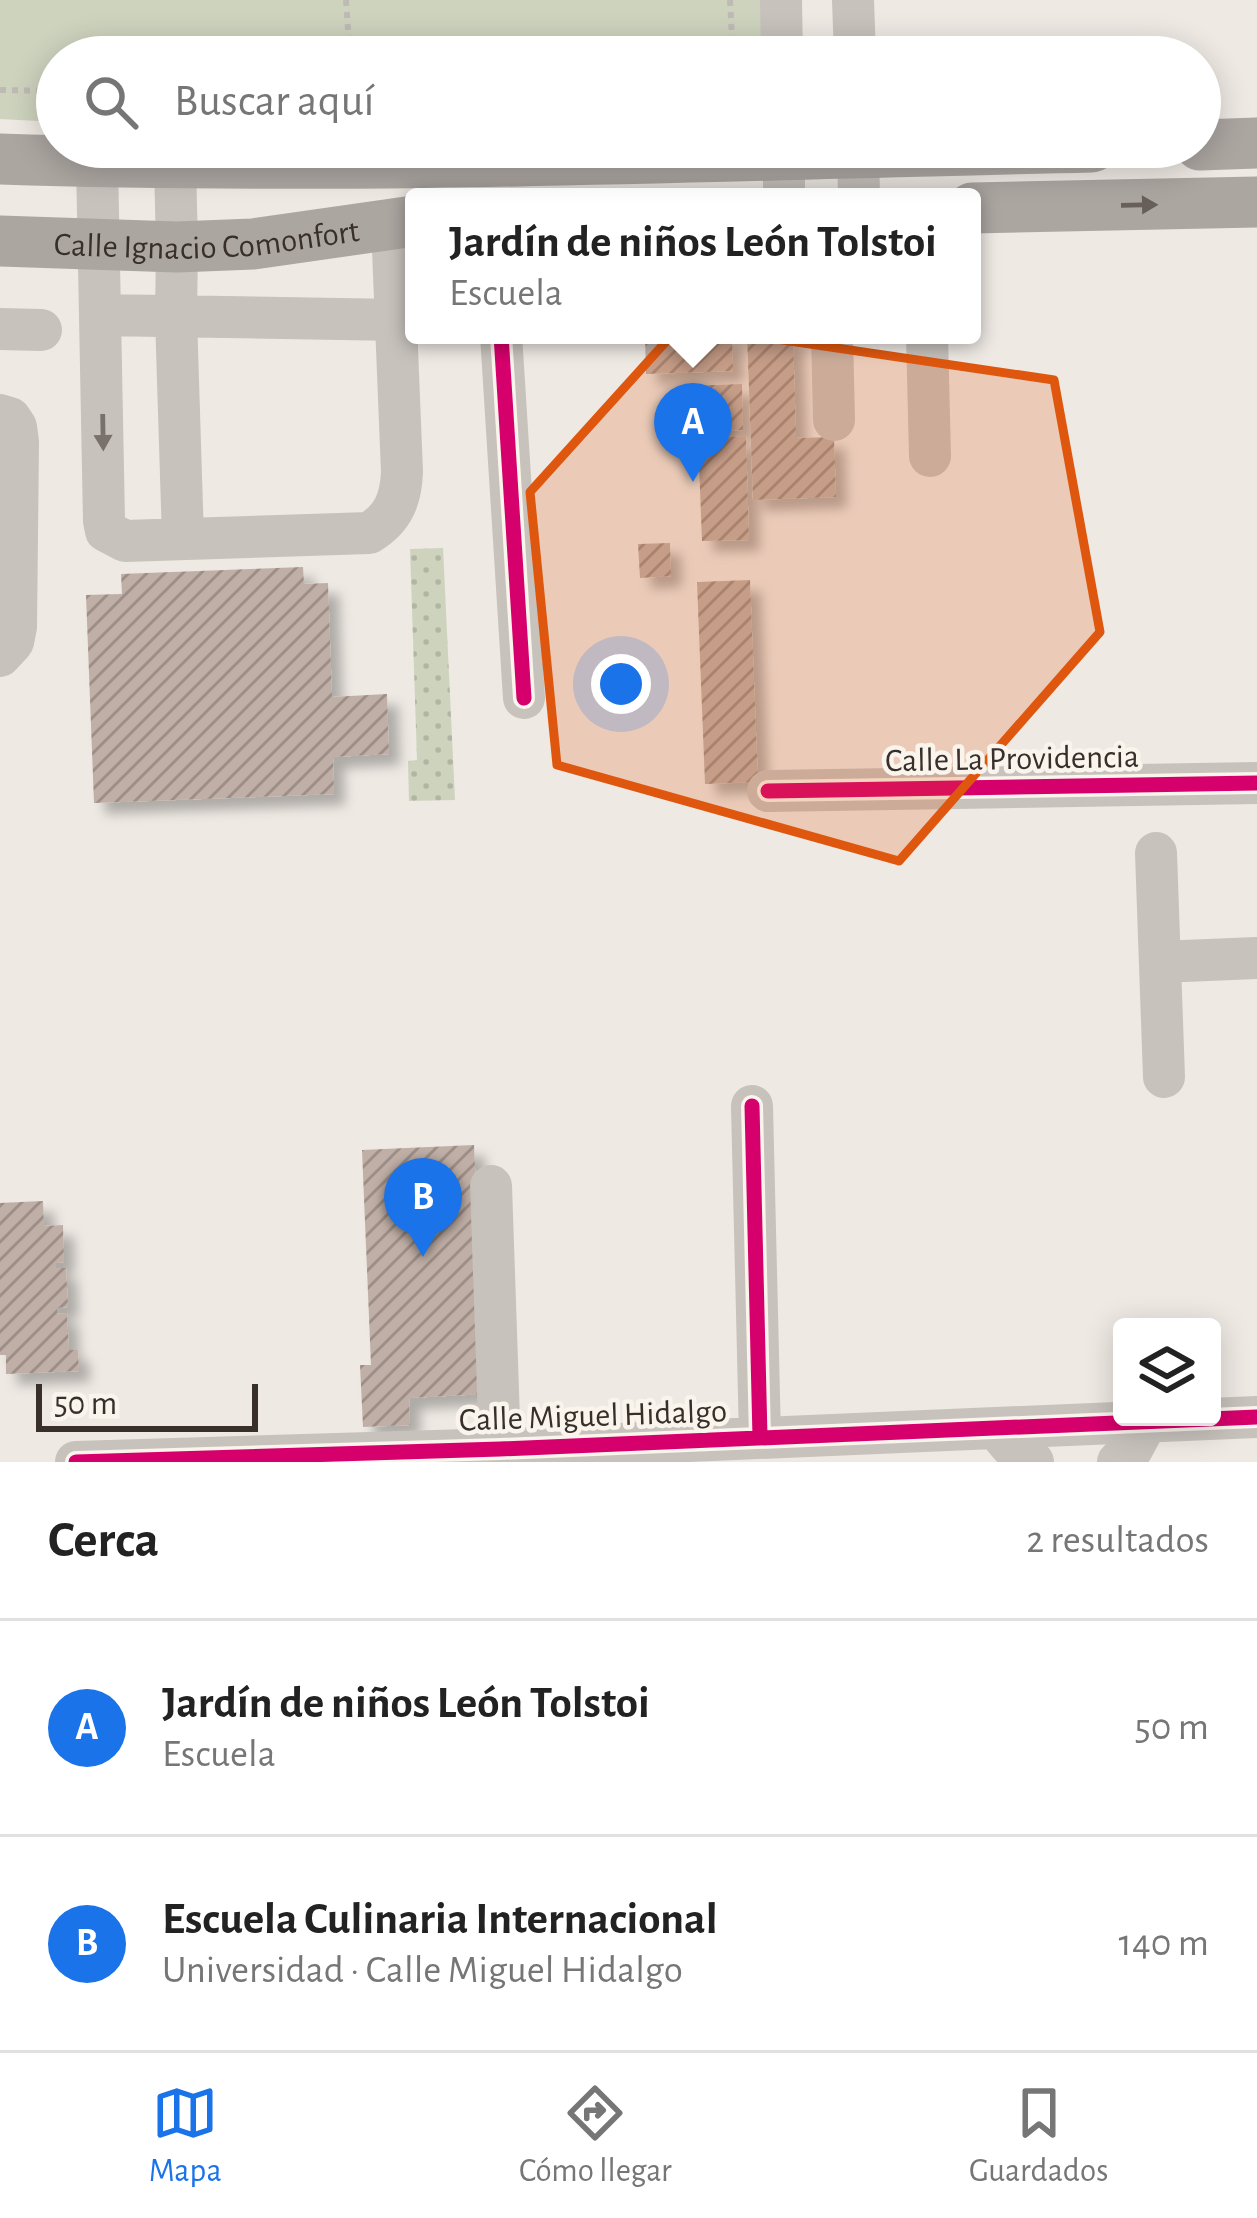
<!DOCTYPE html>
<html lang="es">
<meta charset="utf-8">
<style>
body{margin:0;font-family:"Alegreya Sans",sans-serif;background:#f2f2f2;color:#222}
.controls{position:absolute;right:36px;bottom:36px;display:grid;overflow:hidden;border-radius:12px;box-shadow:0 6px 30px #0003}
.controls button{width:108px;height:108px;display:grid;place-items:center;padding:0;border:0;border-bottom:3px solid #e0e0e0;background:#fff;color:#222;font:60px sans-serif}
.scale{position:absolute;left:36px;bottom:30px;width:222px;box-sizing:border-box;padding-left:12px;border:6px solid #382f2a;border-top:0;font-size:33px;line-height:42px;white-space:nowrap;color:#382f2a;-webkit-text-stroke:9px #f9f4ec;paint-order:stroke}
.you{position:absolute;left:621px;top:684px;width:42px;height:42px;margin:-30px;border:9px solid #fff;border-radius:50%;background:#1a73e8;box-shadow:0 0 0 18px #1a73e833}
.badge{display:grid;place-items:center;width:78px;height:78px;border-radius:50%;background:#1a73e8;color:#fff;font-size:39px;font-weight:700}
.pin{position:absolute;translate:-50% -99px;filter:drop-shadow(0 3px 6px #0008)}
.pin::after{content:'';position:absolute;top:63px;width:42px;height:36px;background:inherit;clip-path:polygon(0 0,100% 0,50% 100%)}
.popup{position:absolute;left:405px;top:188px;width:576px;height:156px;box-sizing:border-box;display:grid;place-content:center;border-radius:12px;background:#fff;filter:drop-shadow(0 3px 9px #0005);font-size:39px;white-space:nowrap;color:#767676}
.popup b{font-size:45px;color:#222}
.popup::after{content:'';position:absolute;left:50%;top:100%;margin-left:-24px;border:24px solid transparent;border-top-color:#fff}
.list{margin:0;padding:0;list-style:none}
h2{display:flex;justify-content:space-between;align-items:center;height:156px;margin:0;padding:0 48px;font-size:51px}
h2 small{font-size:39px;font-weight:400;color:#767676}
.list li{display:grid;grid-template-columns:78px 1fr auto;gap:36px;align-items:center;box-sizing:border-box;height:216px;padding:0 48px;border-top:3px solid #e0e0e0}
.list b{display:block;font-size:45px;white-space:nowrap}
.list p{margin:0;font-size:39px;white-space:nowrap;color:#767676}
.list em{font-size:39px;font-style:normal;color:#767676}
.icon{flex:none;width:66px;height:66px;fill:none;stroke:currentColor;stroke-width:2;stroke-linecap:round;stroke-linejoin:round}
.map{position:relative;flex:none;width:1257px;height:1462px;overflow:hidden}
.search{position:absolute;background:#fff;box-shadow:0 6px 30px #0003;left:36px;right:36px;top:36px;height:132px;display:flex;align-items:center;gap:30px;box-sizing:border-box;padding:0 42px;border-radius:66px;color:#767676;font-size:45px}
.sheet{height:588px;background:#fff}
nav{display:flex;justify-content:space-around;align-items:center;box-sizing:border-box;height:168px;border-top:3px solid #e0e0e0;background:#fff;font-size:33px;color:#767676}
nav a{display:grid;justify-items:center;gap:6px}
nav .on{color:#1a73e8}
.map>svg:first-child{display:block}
</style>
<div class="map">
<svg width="1257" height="1462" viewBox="0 0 1257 1462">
<defs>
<pattern id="grass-dots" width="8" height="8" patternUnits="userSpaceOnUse" patternTransform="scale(3)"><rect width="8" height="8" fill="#ced3be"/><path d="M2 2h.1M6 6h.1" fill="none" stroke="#b2b5a3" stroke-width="1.8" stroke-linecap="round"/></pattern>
<pattern id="building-hatch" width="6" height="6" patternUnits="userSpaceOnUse" patternTransform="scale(3)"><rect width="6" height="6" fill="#c0afa6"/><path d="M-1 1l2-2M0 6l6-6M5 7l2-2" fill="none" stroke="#9d8f87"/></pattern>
<filter id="shadow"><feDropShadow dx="11" dy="11" stdDeviation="6" flood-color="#0004"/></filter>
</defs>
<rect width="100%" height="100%" fill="#eee9e3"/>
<path fill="url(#grass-dots)" d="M 443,548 L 455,800 L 409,801 L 408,761 L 417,760 L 410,549 Z"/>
<path fill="#ced3be" d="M 0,0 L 769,0 L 771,57 L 57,57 L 57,122 L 0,119 Z"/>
<path fill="url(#building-hatch)" filter="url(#shadow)" d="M 645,335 L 732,335 L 733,371 L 646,374 Z
M 747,335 L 793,335 L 796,438 L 834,437 L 836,497 L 753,500 Z
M 742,384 L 743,430 L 682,432 L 681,386 Z
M 746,436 L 749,540 L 702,541 L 698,438 Z
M 670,543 L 671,576 L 640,578 L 638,544 Z
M 303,567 L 304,584 L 328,583 L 332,697 L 387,694 L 389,754 L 333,757 L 334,794 L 94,803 L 86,595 L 122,594 L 121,574 Z
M 750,580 L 758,782 L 705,784 L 697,582 Z
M 474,1145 L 485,1394 L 409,1398 L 410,1425 L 363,1427 L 360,1365 L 371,1365 L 362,1150 Z
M 43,1201 L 44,1226 L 63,1225 L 64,1262 L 56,1263 L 56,1268 L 66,1268 L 68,1307 L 57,1308 L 57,1314 L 67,1313 L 69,1350 L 78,1350 L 79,1371 L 6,1374 L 6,1355 L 0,1355 L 0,1203 Z"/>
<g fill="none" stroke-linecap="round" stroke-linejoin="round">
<path stroke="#c0bab5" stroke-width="6" stroke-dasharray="6 6" stroke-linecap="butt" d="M 346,0 L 350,57
M 730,0 L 733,57
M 0,90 L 57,91"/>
<path stroke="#c7c2bc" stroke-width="42" d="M 781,0 L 782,57
M 853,0 L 855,57
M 858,147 L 859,197
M 97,162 L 104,521 L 106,531 L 125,541 L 369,533 C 393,519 401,499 402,472 L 392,225
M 175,164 L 177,247 L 176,317 L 183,539
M 784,197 L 784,147
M 101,315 L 397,320
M 0,329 L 41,330
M 501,335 L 524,698
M 832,335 L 834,420
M 927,335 L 930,456
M 0,415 L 10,418 L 16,427 L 18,442 L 16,627 L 13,642 L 0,656
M 768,791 L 1257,783
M 1156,853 L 1164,1077
M 1160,962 L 1257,958
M 752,1106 L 760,1437
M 491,1186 L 500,1449
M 996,1428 L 1010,1445 L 1033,1462
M 76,1462 L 500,1449 L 1257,1417
M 1118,1462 L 1132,1449 L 1147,1421"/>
<g stroke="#aca6a1" stroke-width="51">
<path d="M 1200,145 L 1257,143"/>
<path d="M 0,159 C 364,171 728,155 1092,147"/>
<path d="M 972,208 L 1257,202"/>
<path id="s1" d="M 0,241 L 177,247 L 253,244 L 414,221"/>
</g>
<defs>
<path id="cycleway" d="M 501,335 L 524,698
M 768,791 L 1257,783
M 752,1106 L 760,1437
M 76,1462 L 500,1449 L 1257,1417"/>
</defs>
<use href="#cycleway" stroke="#f9f4ec" stroke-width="22"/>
<use href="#cycleway" stroke="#d6006c" stroke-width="15"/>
</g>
<defs><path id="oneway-solid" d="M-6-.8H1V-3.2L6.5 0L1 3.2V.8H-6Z" transform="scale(3)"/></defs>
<use fill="#665f5a" href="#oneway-solid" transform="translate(1139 205) rotate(-1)"/>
<use fill="#78716c" href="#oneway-solid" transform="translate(103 432) rotate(89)"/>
<path fill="#df570e" fill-opacity="0.2" stroke="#df570e" stroke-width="9" stroke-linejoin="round" d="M 681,325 L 1054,380 L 1100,632 L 899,861 L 557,765 L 530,492 Z"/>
<g text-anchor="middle" stroke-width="9" stroke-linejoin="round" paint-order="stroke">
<g font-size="33" fill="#382f2a" stroke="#f9f4ec">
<text dy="12" stroke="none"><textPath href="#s1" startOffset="207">Calle Ignacio Comonfort</textPath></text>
<text transform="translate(1012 757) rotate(-1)" y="12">Calle La Providencia</text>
<text transform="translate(593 1414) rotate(-2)" y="12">Calle Miguel Hidalgo</text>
</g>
</g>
</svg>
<div class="controls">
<button><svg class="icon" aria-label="layers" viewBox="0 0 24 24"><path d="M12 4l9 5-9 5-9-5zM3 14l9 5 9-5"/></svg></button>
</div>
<div class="scale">50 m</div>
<div class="you"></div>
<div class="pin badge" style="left:693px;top:482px">A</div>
<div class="popup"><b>Jardín de niños León Tolstoi</b>Escuela</div>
<div class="pin badge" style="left:423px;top:1257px">B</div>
<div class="search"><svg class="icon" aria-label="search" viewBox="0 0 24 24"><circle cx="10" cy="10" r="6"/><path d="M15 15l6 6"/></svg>Buscar aquí</div>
</div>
<section class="sheet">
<h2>Cerca<small>2 resultados</small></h2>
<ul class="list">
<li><span class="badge">A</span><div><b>Jardín de niños León Tolstoi</b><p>Escuela</p></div><em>50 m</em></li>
<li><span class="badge">B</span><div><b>Escuela Culinaria Internacional</b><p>Universidad · Calle Miguel Hidalgo</p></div><em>140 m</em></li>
</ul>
</section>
<nav>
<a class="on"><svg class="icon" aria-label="map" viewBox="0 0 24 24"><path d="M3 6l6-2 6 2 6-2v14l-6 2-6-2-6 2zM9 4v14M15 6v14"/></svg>Mapa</a>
<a><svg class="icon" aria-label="directions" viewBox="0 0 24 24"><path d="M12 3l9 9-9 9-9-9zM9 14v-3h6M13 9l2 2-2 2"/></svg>Cómo llegar</a>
<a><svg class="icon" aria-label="saved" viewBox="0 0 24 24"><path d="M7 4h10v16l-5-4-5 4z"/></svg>Guardados</a>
</nav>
